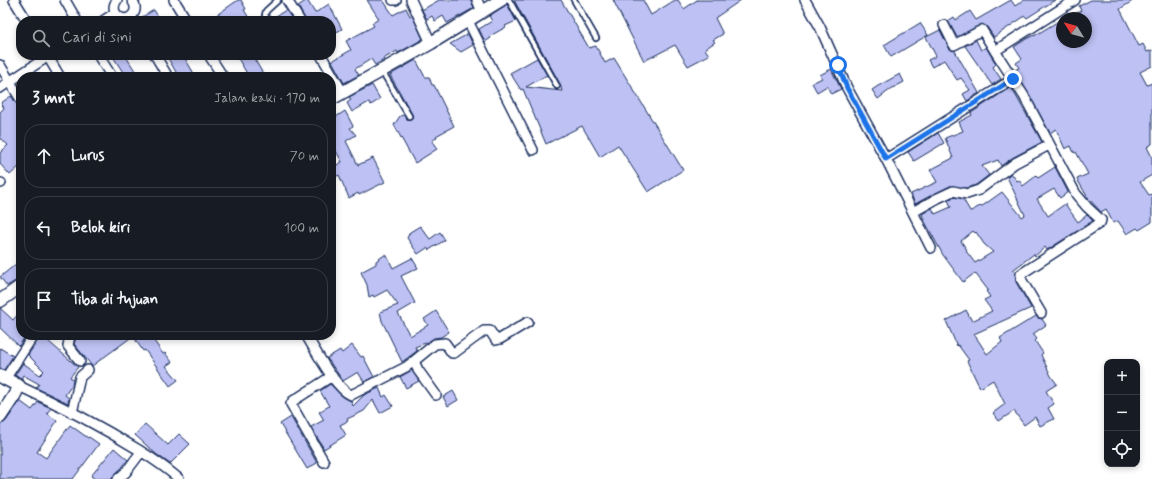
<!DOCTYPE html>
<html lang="id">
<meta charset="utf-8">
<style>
body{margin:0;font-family:Mynerve,sans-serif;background:#242831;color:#f1f3f6}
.controls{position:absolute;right:12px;bottom:12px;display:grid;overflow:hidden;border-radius:8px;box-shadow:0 2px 6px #0003}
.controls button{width:36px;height:36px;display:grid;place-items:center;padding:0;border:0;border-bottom:1px solid #363941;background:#171b24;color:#f1f3f6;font:20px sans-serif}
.compass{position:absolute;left:1056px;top:12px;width:36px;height:36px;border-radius:50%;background:#171b24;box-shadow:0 2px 6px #0003;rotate:307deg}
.stop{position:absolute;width:12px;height:12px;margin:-9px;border:3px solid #1a73e8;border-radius:50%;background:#fff}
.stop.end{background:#1a73e8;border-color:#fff;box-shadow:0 1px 4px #0008}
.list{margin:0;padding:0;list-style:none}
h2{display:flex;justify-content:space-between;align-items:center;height:52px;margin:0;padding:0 16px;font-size:17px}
h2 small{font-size:13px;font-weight:400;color:#9ea1a6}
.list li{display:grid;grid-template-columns:26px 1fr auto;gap:12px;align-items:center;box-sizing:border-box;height:64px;margin:0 8px 8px;padding:0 8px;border:1px solid #363941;border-radius:16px}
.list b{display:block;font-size:15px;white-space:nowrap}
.list em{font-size:13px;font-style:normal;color:#9ea1a6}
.icon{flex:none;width:22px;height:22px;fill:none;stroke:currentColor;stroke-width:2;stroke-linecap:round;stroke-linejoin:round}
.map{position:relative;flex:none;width:1152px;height:479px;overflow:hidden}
.search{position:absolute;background:#171b24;box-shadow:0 2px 6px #0003;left:16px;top:16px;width:320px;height:44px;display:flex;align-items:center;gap:10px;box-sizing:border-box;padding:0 14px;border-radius:16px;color:#9ea1a6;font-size:15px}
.panel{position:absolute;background:#171b24;box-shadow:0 2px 6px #0003;left:16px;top:72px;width:320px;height:268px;border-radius:16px}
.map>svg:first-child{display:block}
</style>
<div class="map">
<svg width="1152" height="479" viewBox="0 0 1152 479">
<rect width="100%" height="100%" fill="#fff"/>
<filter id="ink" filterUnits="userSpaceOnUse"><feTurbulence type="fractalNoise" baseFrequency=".025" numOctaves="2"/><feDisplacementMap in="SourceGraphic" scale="8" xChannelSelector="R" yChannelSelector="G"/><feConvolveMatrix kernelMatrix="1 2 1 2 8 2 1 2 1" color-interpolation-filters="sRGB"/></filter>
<g filter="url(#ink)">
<path fill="#bdc1f3" stroke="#1b2f5e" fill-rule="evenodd" d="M 238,0 L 241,0 L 246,9 L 244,10 L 251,21 L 208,21 Z
M 307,0 L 315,13 L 329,4 L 342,29 L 331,35 L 331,21 L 306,21 L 298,6 Z
M 367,0 L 383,0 L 393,15 L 406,8 L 410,16 L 412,15 L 423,39 L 398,53 L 397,51 L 383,59 L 384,60 L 375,65 L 371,59 L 355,69 L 359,75 L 344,83 L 332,61 L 351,50 L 346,41 L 374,26 L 372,23 L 379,19 Z
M 439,0 L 471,0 L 474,8 L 447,23 L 443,16 L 435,21 L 432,16 L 427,19 L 422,10 Z
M 514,0 L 561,0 L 589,48 L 596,46 L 605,63 L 614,58 L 683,170 L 648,192 L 618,145 L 600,157 L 582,126 L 546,144 L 523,89 L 521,90 L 510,73 L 537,58 L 547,75 L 526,87 L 562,91 L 560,84 Z
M 613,0 L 643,0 L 651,15 L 675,0 L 678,0 L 684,9 L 697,0 L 741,0 L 715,18 L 723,34 L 713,40 L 715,42 L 705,49 L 709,55 L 688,66 L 675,45 L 644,61 Z
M 1011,0 L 1015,6 L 1024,0 L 1055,0 L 1027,18 L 1025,16 L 994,37 L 987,27 L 982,24 L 957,37 L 948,21 L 954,17 L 956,20 L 970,11 L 976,20 Z
M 1091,0 L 1134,0 L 1120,9 L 1139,46 L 1143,44 L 1147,52 L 1152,50 L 1152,66 L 1140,72 L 1147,85 L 1152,83 L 1152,144 L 1147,147 L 1152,157 L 1152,175 L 1140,182 L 1149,195 L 1152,194 L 1152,222 L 1139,230 L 1137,228 L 1127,234 L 1118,221 L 1113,223 L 1106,209 L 1101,212 L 1088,198 L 1077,179 L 1088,174 L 1076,152 L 1074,153 L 1071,146 L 1065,149 L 1056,129 L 1050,133 L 1015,70 L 1019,68 L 1016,63 L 1022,59 L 1014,47 L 1026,39 L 1034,35 L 1034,36 L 1062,19 L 1062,42 L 1086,42 L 1086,18 L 1066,18 L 1081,11 L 1079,6 Z
M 507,4 L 516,21 L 505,26 L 506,27 L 490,36 L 491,38 L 485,42 L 479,29 L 492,21 L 489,16 Z
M 154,10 L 161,21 L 135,21 Z
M 286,10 L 293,20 L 272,21 L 271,19 Z
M 920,23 L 928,35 L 891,57 L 884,45 Z
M 940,30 L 949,48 L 951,50 L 955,51 L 979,93 L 967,101 L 963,94 L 970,90 L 961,78 L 957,80 L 944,60 L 932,67 L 928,60 L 936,56 L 926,37 Z
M 468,34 L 473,45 L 461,52 L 450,44 Z
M 976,40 L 981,50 L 986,47 L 996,64 L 993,67 L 1001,79 L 992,85 L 965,46 Z
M 112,55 L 125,55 L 139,77 L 126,77 Z
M 166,55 L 183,55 L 196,77 L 179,77 Z
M 236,55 L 252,55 L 265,77 L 249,77 Z
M 416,60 L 425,77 L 429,77 L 432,85 L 434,85 L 454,126 L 436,136 L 437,137 L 432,141 L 437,149 L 415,163 L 394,125 L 400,116 L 404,115 L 407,119 L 409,120 L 412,118 L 412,114 L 390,75 Z
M 831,69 L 841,89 L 831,94 L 827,86 L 817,92 L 812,83 L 822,78 L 820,75 Z
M 900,74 L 904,82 L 891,89 L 878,99 L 872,90 L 878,86 Z
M 372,85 L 380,99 L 371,105 L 369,102 L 352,112 L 347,103 L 351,100 L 349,97 Z
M 1011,87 L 1042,142 L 1012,158 L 1001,166 L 998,160 L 982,166 L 989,175 L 976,185 L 967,188 L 950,186 L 915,204 L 911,194 L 937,182 L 930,170 L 953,158 L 945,138 L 963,131 L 959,122 L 972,115 L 971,113 Z
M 11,96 L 21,110 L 21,165 L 10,175 L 0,164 L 0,153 L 8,145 L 0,138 L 0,112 L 4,108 L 1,103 Z
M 345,111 L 353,126 L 350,128 L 356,135 L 346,141 L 358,165 L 373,158 L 385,182 L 359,195 L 358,193 L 349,198 L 339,175 L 331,179 L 331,168 L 342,162 L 331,142 L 331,120 Z
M 938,133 L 944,143 L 914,161 L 908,152 Z
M 1055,167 L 1068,192 L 1060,198 L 1054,189 L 1037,199 L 1048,216 L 1065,204 L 1078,222 L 1087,215 L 1093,221 L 1047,250 L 1045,247 L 1035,256 L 1034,254 L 1013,270 L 1015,273 L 1016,282 L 1031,308 L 974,334 L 987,354 L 1002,342 L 1000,338 L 1036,316 L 1038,318 L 1042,319 L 1046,325 L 1033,334 L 1037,339 L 1035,341 L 1043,353 L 1041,355 L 1051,376 L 1057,384 L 1046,391 L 1054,404 L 1048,408 L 1054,419 L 1040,426 L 1035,417 L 1024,425 L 1014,411 L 999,421 L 993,413 L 1005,404 L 993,380 L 980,388 L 967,361 L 969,360 L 958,345 L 957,346 L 946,321 L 966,310 L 972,321 L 992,311 L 984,300 L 990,297 L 986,291 L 988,290 L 975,273 L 963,282 L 943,255 L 924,220 L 922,214 L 932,208 L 935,214 L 951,207 L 948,200 L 954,197 L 963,199 L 970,211 L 971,211 L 980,206 L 981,207 L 1002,192 L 1022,217 L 1025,215 L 1007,177 L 1011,173 L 1017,181 L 1019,180 L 1023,186 L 1036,176 L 1038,178 ZM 973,231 L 975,233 L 976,232 L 984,244 L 993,252 L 975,263 L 966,251 L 967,250 L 961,241 Z
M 420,226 L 430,239 L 440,232 L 445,240 L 429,250 L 427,248 L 418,254 L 407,238 L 410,232 Z
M 386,254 L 393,268 L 412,258 L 418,268 L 401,276 L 415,303 L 398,313 L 410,336 L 428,325 L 424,319 L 436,311 L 449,332 L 441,337 L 434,338 L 428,342 L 415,347 L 417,351 L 402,362 L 382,321 L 380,312 L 398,305 L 387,290 L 374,297 L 373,295 L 369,297 L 367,285 L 361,272 L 376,264 L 376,261 Z
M 21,260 L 21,279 L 17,280 L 7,286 L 0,277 Z
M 0,308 L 13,320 L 21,311 L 21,335 L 26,335 L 19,346 L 0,328 Z
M 41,335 L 78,367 L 70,377 L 73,379 L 72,385 L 65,395 L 69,398 L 68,403 L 36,388 L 39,384 L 23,375 L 21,379 L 15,375 L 23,363 L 40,375 L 44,371 L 28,355 L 39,339 Z
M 77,335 L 150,335 L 163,354 L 165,353 L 172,362 L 166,366 L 178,380 L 170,386 L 145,350 L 143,351 L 133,336 L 92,366 L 74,344 Z
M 352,345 L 361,357 L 363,356 L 374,377 L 364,382 L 358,372 L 343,381 L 327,358 L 340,350 L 342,353 Z
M 0,348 L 13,356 L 4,370 L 0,369 Z
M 412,370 L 419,381 L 406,388 L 400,377 Z
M 330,384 L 341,395 L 351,401 L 353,406 L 364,395 L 379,388 L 383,397 L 386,395 L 393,406 L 380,413 L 373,400 L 364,411 L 347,419 L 348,421 L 340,425 L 346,435 L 324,449 L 311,427 L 324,420 L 319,412 L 329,406 L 320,391 Z
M 453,391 L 458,400 L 448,406 L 443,397 Z
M 20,401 L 32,410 L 38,402 L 51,408 L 47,413 L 57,421 L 37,452 L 46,458 L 70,425 L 88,438 L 89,437 L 99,444 L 73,479 L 0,479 L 0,425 L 6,421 Z
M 291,417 L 317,463 L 307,469 L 280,424 Z
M 145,424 L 168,445 L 179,434 L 190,444 L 170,464 L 156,454 L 135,435 Z
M 114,448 L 128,460 L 122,468 L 114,475 L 112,479 L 95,479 L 91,476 Z"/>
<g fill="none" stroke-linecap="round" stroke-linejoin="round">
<defs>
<path id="service" d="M 509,0 L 557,86
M 574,0 L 596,38
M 268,21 L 265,15 L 266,11 L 278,0
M 382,71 L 409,116"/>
<path id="minor" d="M 14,0 L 27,21
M 65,0 L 77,21
M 117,0 C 111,8 115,17 125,19 C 135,17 138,8 132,0
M 174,0 L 187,21
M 287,0 L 300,21
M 393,0 L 396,0
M 411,0 L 431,43
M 477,0 L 482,12
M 805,0 L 820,27 L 847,88 L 886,159 L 931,248
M 103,21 L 115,13
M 468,21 L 533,150
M 944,25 L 954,45 L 982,30 L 995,51
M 47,55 L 60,77
M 98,55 L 112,77
M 155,55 L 168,77
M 209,55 L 223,77
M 321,55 L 343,93
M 0,65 L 21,100
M 0,88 L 50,55
M 886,159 L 1013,79
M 0,183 L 1,183
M 913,212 L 938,198 L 953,191 L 967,194 L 979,190 L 1015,163 L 1049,145
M 1041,313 L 1021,279 L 1021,274 L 1100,223 L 1101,220 L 1087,207 L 1076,194 L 1024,96 L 995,51 L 1075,0
M 70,335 L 68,346 L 80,361
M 306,335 C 316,351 335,388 351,395 L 355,393 L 406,367 L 414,361 L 418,370 L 436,395
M 414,361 L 435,344 L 445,343 L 452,353 L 454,353 L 484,331 L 490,331 L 496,340 L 500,339 L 528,322
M 5,379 L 31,339 L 35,335
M 19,386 C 60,405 100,426 139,450 C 153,459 167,468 179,479
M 72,413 L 80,377 L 88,370
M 324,462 L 291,404 L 293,401 L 332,376
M 118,479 L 126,472 L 141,452"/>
<path id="tertiary" d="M 331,99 L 431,43 L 501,0
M 0,301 L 21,286
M 0,376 L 19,386 L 14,396 L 0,417"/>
</defs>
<use href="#service" stroke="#1b2f5e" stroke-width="8"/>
<use href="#minor" stroke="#1b2f5e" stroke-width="12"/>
<use href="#tertiary" stroke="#1b2f5e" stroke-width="15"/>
<use href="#service" stroke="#fff" stroke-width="4.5"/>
<use href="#minor" stroke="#fff" stroke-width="9"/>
<use href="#tertiary" stroke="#fff" stroke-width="12"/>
</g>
</g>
<g fill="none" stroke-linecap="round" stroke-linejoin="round" filter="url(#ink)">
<path stroke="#1a73e8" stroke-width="5" d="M 838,65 L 847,88 L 886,159 L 1013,79"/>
</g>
</svg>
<div class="controls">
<button>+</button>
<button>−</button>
<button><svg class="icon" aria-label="locate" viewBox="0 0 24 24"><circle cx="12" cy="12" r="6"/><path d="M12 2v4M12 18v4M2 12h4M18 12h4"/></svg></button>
</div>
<svg class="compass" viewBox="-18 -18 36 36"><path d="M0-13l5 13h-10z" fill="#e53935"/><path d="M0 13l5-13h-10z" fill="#9ea1a6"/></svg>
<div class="stop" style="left:838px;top:65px"></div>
<div class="stop end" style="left:1013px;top:79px"></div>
<div class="search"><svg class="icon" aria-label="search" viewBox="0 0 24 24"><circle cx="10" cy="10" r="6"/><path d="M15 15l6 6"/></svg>Cari di sini</div>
<section class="panel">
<h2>3 mnt<small>Jalan kaki · 170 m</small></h2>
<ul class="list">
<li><svg class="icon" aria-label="ahead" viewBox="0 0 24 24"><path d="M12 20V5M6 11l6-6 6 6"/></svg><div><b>Lurus</b></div><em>70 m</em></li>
<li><svg class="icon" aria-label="left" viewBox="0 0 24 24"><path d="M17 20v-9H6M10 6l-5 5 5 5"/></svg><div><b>Belok kiri</b></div><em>100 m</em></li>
<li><svg class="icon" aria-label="arrive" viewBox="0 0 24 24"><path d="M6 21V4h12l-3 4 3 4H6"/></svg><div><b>Tiba di tujuan</b></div></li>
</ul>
</section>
</div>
